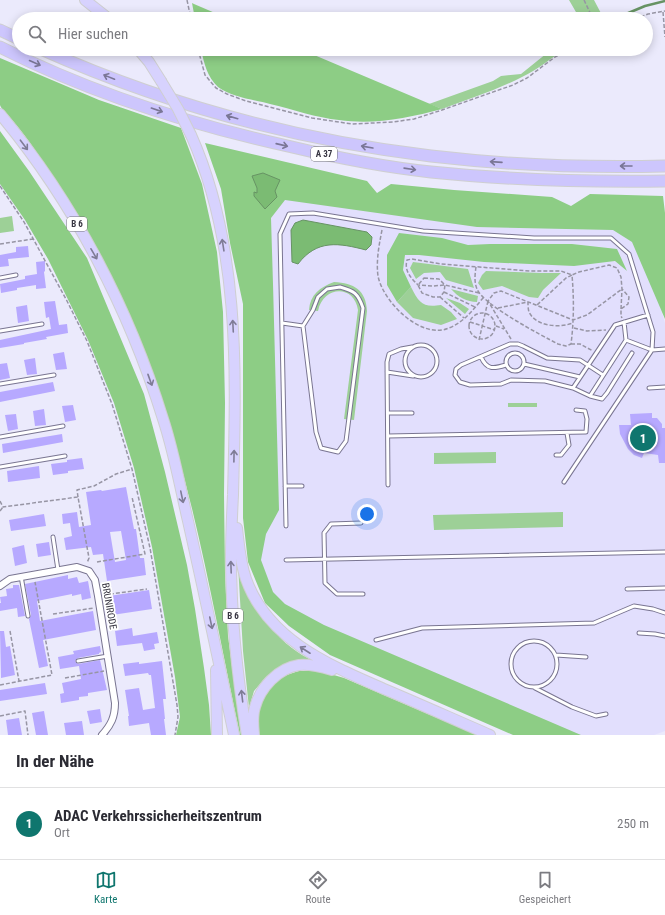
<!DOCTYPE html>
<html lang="de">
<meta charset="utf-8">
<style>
body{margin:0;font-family:"Roboto Condensed",sans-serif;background:#f7f7f7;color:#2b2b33}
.you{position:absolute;left:367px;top:514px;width:14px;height:14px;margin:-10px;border:3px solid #fff;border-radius:50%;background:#1a73e8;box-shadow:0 0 0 6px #1a73e833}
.badge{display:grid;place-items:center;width:26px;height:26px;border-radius:50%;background:#0f766e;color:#fff;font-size:13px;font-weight:700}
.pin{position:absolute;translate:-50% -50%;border:2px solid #fff;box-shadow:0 1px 4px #0006}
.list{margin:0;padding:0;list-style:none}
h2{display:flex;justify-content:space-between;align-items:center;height:52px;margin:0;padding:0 16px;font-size:17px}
h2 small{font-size:13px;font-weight:400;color:#7c7c81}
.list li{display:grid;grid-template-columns:26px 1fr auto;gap:12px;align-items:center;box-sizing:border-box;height:72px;padding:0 16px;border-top:1px solid #e1e1e2}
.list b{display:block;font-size:15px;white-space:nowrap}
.list p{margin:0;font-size:13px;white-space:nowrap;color:#7c7c81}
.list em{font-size:13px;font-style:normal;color:#7c7c81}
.icon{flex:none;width:22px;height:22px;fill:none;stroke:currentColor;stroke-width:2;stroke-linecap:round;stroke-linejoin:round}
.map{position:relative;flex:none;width:665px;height:735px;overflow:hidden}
.search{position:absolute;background:#fff;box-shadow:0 2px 10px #0003;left:12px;right:12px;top:12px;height:44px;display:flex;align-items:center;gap:10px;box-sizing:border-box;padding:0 14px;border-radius:22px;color:#7c7c81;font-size:15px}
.sheet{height:124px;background:#fff}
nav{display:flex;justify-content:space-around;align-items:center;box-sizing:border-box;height:56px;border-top:1px solid #e1e1e2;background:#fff;font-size:11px;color:#7c7c81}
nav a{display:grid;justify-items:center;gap:2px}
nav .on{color:#0f766e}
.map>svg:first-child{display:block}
</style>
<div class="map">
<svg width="665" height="735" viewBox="0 0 665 735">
<rect width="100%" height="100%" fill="#ebeafc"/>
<path fill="#e2dffd" d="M 283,196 L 627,224 L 642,240 L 665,323 L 665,731 L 654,735 L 569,735 L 275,606 L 254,559 L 252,242 Z"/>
<path fill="#9dd097" d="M 569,0 L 594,0 L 604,19 L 580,19 Z
M 552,49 L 567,49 C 551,57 538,70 522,77 C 497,90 468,99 442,109 L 429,104 L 493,81 L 501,76 L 521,74 Z
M 12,216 L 14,231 L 0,233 L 0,218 Z
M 413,262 L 468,269 L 474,288 L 446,280 L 440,272 L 424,273 L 416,279 L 410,268 Z
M 486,271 L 541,273 L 561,273 L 543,290 L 538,298 L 529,297 L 502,286 L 483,290 L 478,283 L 482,275 Z
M 334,282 C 354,283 366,290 367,311 L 354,420 L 344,419 L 358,310 C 354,284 323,286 318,311 L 309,310 C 310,295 320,287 334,282 Z
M 411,287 C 419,303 423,308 441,305 L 451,312 L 457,319 L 441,325 L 413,318 L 397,302 Z
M 451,289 L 478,296 L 477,302 C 467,302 458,297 451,289 Z
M 446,298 L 460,303 L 469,309 L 465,314 Z
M 508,403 L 537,403 L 537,407 L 508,407 Z
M 496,452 L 496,463 L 434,464 L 434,453 Z
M 563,512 L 563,527 L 434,530 L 433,515 Z
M 238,565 C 252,595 264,627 292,648 C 298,653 306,657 313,661 L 282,666 L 266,677 L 254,691 L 249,708 L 243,651 Z"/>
<path fill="#8dcd85" d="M 192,3 L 194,4 L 229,19 L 195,19 Z
M 201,49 L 300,49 L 442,109 C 408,118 374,125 339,120 C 317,118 292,109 270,104 C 255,100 231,97 218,87 C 207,77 204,63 201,49 Z
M 0,58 L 99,100 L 181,128 L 202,184 L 217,252 L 223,312 L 225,403 L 224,494 L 225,574 L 228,636 L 241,735 L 240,735 C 204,566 179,391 91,239 C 72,206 52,174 30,143 C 23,133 15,123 7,114 C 5,112 1,108 0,105 C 0,101 0,66 0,58 Z
M 0,131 L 29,171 L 87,258 L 144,394 L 165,472 L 187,565 L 195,609 L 204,668 L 209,705 L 211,735 L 176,735 L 180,717 L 175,677 L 152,547 L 134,468 L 114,403 L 88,340 L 48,259 L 25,220 L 0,184 Z
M 205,143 L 367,181 L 377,193 L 391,184 L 454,190 L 552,197 L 571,206 L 590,194 L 663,196 L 665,213 L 665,319 L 632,242 L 613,230 L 477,227 L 285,200 L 271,218 L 273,284 L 279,510 L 266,534 L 261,560 L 273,592 L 285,604 L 324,625 L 581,735 L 513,735 L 330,655 L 289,626 L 265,603 L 248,562 L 243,518 L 243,304 L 230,243 L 221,189 Z
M 399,233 L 442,238 L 468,245 L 490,244 L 572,244 L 617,249 L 627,271 L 615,261 L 574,266 L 484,262 L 419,255 L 405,255 L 403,270 L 411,287 L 397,302 L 387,285 L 387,255 Z
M 299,671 L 320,671 L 344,678 L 477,735 L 258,735 C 256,713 258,691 279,679 C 285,675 293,673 299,671 Z"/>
<path fill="#7bbb73" stroke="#679364" d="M 263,173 L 280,180 L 275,191 L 277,197 L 265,209 L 254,196 L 254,192 L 257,193 L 257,188 L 252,176 Z
M 303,220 L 367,232 L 372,237 L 371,245 L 366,250 C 339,243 317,239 298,264 L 292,262 L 291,230 L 295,223 Z"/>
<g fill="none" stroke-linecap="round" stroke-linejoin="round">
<path stroke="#679364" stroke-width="2.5" d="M 614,19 L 645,6 L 665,1
M 551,51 L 555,49"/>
</g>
<path fill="#b7a9ff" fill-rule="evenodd" d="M 28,246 L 29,257 L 8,259 L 9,266 L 0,267 L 0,255 L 16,252 L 16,247 Z
M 45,261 L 45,271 L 44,272 L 46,288 L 36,289 L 36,285 L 17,288 L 17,290 L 1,293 L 0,284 L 25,279 L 25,276 L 37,274 L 36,262 Z
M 55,301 L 59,325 L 67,324 L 68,333 L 46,337 L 47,339 L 24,343 L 24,344 L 0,348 L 0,340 L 51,329 L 49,317 L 46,318 L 44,302 Z
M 27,305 L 29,321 L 18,323 L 16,307 Z
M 64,352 L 67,369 L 56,370 L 53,354 Z
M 35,358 L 37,374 L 27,375 L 24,360 Z
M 7,363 L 10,378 L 0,380 L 0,364 Z
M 53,382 L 55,391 L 0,402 L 0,392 Z
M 73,405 L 76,420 L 65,422 L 62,406 Z
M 44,409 L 46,425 L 35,426 L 33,411 Z
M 652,413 L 652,418 L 657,418 L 662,424 L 662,428 L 665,428 L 665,463 L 659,463 L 658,455 L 644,453 L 642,458 L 634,455 L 628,449 L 620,434 L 619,425 L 631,425 L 630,414 Z
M 16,414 L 18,429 L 8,431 L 5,415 Z
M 62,434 L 63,442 L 3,453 L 2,444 Z
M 82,458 L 84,469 L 68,471 L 68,473 L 53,475 L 51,464 L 67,462 L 67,460 Z
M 39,466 L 40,478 L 8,482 L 7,471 Z
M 126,487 L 134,529 L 136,529 L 140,558 L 144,558 L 146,575 L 107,581 L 103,554 L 93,555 L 91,547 L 66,550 L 64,538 L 72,536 L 70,523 L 63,524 L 62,514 L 77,512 L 79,527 L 91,525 L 86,492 L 101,490 L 102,491 ZM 121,531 L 126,560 L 115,562 L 110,532 Z
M 44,514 L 46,526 L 11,531 L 9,520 Z
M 49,542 L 51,555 L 38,557 L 36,544 Z
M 24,545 L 27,563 L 15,566 L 12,548 Z
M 68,575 L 68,579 L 77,577 L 79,583 L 88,581 L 91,598 L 82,600 L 81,594 L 72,596 L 72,594 L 37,601 L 40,621 L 93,611 L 96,630 L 43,640 L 48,666 L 39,668 L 29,619 L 31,615 L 25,584 Z
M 13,585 L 19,585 L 25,616 L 18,617 L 17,608 L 0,611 L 0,603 L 1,603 L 0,597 L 7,596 L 6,589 L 13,588 Z
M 149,590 L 152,609 L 112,615 L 109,596 Z
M 132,628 L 133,636 L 157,632 L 159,643 L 154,644 L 155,649 L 144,651 L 142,643 L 117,646 L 115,631 Z
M 0,631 L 4,631 L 6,647 L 10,646 L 15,675 L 1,678 Z
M 100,646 L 101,652 L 99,653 L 99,654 L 78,658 L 75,661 L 78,664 L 100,660 L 107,690 L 88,693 L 88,696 L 79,697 L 79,700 L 61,703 L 60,694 L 64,693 L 62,683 L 81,679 L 79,666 L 60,669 L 58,657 L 74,654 L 73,651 Z
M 162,661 L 166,699 L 163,699 L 165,719 L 164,719 L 166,735 L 151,735 L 149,723 L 129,726 L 128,716 L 129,716 L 125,690 L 139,688 L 143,710 L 155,708 L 151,675 L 149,675 L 148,673 L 125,676 L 123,664 L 139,662 L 139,664 Z
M 45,683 L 47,694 L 0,701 L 0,690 Z
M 100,709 L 102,722 L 90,724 L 87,711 Z
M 44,711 L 48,735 L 36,735 L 32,713 Z
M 19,718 L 22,735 L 8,735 L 6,720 Z
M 82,721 L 84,735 L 66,735 L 64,723 Z"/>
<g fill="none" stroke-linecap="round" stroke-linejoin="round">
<defs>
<path id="service" d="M 0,278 L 16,275
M 340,287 C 354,291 358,293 363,308 L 346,441 L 338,452 L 321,448 L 316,432 L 303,326 L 313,310 L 318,297 L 327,289 Z
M 282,323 L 303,326
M 0,331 L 42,324
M405 361a16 16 0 1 1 32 0a16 16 0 1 1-32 0Z
M506 362a9 9 0 1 1 18 0a9 9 0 1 1-18 0Z
M 481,357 C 487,370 493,369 506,365
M 524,364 L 580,377
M 387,372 L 413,376
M 603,375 L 580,360 L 547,358 L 523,346 L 518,344 L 510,344 L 461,365 L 456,369 L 455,375 L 460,382 L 470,385 L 501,384 L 511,380 L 545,381 L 573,388 L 590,396 L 602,399 L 607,393 L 632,353
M 0,384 L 54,375
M 573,388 L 615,325 L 648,315
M 649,388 L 665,387
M 590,396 L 626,340 L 624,322
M 388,413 L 412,413
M 388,436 L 586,432 L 587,419 L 585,411 L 576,410
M 0,437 L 63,426
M 556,455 L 561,455 L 569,445 L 567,433
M 0,467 L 65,456
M 564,482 L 652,350 L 626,340
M 388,485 L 387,362 L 389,354 L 401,349 L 412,347
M 285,486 L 302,486
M 361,523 L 331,524 L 324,533 L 325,583 L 337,594 L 363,594
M 286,526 L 280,234 L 289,214 L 313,213 L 423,231 L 534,238 L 611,238 L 629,254 L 653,332 L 652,350 L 665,349
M 53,537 L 58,570
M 286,560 L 665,552
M 21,576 L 28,616
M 627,589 L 665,588
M 639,633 L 655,634 L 665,636
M 376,640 L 422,628 L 594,623 L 634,606 L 653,609 L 665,613
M511 664a23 23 0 1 1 46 0a23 23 0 1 1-46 0Z
M 556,655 L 586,657
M 78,661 L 108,656
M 535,688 L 572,707 L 596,716 L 606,714"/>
<path id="minor" d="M 0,586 L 10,579 L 77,567 L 89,571 L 95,580 L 98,596 L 115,703 C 115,717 111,725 102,735"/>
<path id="trunk" d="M 85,0 L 109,19
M 138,49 L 149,62 L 161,81
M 0,114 C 74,203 129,309 163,419 C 174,452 180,487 188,521 C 204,592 219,663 234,735
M 191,135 C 241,247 236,374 233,495 C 232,515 231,536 231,556 C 231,616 237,676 247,735
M 237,528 C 239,545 240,562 246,579 C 268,640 329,665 384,689 C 420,704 455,720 490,735
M 216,670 L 217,735
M 254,735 C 253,726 252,716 255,707 C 260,688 278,668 299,665 C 310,664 322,667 332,670"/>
<path id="motorway" d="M 0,30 L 19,39
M 0,47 C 92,94 192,125 292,147 C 338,158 385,167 431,172 C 509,180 587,182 665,181
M 41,49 C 164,104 297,140 431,156 C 508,165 587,168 665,166"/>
</defs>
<use href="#service" stroke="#797591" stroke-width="5"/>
<use href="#minor" stroke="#797591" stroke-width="8"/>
<use href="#trunk" stroke="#cfcfd1" stroke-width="12"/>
<use href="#motorway" stroke="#cfcfd1" stroke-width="13"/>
<path stroke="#9795a4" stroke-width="1.5" stroke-dasharray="4 2" stroke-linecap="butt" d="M 187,0 L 191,19
M 584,0 L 593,19
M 663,12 L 665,37
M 635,19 L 648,14 L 665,11
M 198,49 L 205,75 L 216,88 L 227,94 L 246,101 L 312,118 L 352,124 L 393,122 L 414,119 L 442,110 L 513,85 L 527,78 L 555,57 L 572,49
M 0,186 L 24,222 L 67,301 L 87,341 L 112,404 L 132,469 L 150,548 L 177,705 L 178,717 L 175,735
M 382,230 C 379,245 376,261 378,276 C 383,302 421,340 449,328 C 464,322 473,310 483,298
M 0,244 L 33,239
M 476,267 C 475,274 474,282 477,289 C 483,305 541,335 558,344 L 566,346 L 571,344 C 574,321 574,298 572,275 L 566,278 L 537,305
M 424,278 L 439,279 L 445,285 L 444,292 L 440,297 L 433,297 L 422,293 L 418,285 Z
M 444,292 L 475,307
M 479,293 L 445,285 L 433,286 L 418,285 C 411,278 404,271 407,260 L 412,259 L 441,264 L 530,271 L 561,271 L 572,275 L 579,272 L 609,265 L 617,268 L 621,277 L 622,289 L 629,297 L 628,304 L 621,309 L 621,316 L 622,318
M 440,297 L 464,318
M 498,308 L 528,302 C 528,305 528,309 529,312 C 536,327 560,328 573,323
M 621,309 L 622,289
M469 326a13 13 0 1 1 26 0a13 13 0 1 1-26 0Z
M 470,322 L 495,330
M 496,326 L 504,329
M 574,328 L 587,331 L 606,330
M 511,339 L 488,301 L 494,293 L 501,291 L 573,320 L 587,315 L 622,289
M 479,340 L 488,301
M 571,344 L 580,344 L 593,351
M 78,497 L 77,490 L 94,486 L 116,474 L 132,469
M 0,501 L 3,507 L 78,497 L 89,558 L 87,563
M 0,511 L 3,507
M 97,562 L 145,554 L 132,497
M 104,595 L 147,589
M 53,614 L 94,608
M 10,631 L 19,681
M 65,678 L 104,671
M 0,685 L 52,675 L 35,582
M 0,716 L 25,711 L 28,735"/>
<use href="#service" stroke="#fff" stroke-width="3"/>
<use href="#minor" stroke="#fff" stroke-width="6"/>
<use href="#trunk" stroke="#d7d2fe" stroke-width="10"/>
<use href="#motorway" stroke="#cdc6fd" stroke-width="11"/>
<defs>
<path id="trunk-bridge" d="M 161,81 L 178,109 L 191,135"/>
</defs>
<use href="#trunk-bridge" stroke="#cfcfd1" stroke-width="12" stroke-linecap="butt"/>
<use href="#trunk-bridge" stroke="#d7d2fe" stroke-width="10"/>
</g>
<defs><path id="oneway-shaft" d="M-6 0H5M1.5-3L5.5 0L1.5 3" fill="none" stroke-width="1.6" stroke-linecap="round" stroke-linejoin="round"/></defs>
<g stroke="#7a7696">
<use href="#oneway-shaft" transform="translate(35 63) rotate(24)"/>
<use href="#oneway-shaft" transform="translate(109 77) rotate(-158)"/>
<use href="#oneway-shaft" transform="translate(157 110) rotate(19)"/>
<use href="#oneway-shaft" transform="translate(232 117) rotate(-164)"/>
<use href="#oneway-shaft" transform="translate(282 145) rotate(13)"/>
<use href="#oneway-shaft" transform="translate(367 147) rotate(-170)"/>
<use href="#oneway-shaft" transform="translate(496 162) rotate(-176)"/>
<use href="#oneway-shaft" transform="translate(626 166) rotate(-180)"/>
<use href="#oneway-shaft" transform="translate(410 169) rotate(8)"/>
</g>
<g stroke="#7f7c96">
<use href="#oneway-shaft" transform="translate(24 145) rotate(53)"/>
<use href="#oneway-shaft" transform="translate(223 245) rotate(-99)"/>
<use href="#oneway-shaft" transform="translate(94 254) rotate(60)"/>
<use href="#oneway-shaft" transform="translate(233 326) rotate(-93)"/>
<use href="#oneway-shaft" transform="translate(150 380) rotate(70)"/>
<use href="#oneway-shaft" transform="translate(234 456) rotate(-89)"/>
<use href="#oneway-shaft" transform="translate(182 497) rotate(78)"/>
<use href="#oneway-shaft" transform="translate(231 567) rotate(-92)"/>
<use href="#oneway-shaft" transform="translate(211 623) rotate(78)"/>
<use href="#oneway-shaft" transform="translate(305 650) rotate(-147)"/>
<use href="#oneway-shaft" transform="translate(242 696) rotate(-97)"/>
</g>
<g text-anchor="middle" stroke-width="3.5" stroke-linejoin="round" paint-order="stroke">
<g fill="#fff" stroke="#73727a" stroke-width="1">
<rect x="311" y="147" width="26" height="14" rx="3"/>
<rect x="67" y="217" width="20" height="14" rx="3"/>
<rect x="223" y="609" width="20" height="14" rx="3"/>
</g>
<g font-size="9" font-weight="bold" fill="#373541">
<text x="324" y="157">A 37</text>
<text x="77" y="227">B 6</text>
<text x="233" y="619">B 6</text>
</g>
<g font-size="10" fill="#373541" stroke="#fff">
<text transform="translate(110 606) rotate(80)" y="4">BRUNIRODE</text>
</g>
</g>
</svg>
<div class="you"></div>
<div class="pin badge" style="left:643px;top:438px">1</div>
<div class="search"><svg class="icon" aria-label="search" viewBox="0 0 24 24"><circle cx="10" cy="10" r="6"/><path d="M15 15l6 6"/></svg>Hier suchen</div>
</div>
<section class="sheet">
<h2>In der Nähe<small></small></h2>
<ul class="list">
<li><span class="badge">1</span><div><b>ADAC Verkehrssicherheitszentrum</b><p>Ort</p></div><em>250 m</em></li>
</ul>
</section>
<nav>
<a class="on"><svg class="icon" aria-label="map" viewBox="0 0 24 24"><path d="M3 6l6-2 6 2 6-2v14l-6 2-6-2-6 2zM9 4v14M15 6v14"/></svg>Karte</a>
<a><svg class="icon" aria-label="directions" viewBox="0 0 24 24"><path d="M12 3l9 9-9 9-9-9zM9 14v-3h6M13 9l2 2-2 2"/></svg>Route</a>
<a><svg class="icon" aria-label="saved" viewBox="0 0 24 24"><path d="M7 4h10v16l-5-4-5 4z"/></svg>Gespeichert</a>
</nav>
